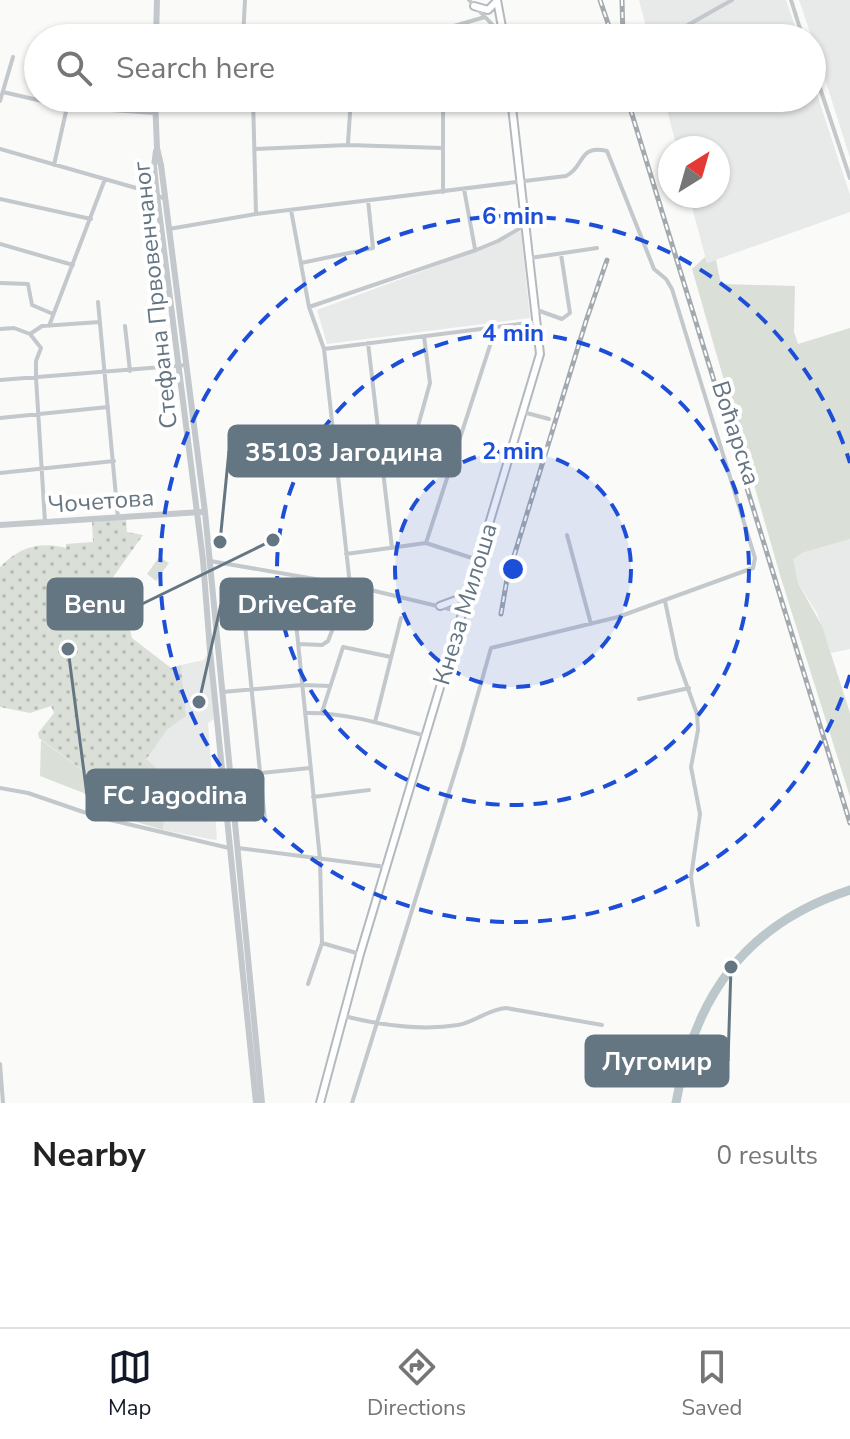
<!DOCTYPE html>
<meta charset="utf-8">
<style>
body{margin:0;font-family:"Nunito Sans",sans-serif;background:#f2f2f2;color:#222}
.compass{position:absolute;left:658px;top:136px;width:72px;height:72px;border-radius:50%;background:#fff;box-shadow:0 2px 6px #0004;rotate:37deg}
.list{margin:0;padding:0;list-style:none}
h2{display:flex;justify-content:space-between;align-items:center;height:104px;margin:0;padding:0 32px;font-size:34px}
h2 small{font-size:26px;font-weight:400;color:#767676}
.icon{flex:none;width:44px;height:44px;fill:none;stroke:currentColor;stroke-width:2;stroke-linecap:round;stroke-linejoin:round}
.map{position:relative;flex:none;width:850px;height:1103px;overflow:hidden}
.search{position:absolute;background:#fff;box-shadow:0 2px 6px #0004;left:24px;right:24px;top:24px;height:88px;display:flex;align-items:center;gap:20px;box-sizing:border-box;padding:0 28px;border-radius:44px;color:#767676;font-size:30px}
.sheet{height:224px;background:#fff}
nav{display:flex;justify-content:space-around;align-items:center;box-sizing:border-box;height:112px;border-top:2px solid #e0e0e0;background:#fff;font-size:22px;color:#767676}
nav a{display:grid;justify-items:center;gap:4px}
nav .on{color:#111827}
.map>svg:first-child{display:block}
</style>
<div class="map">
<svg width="850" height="1103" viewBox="0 0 850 1103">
<defs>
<pattern id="park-dots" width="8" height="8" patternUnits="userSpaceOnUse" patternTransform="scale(2)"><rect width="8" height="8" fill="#dadfd7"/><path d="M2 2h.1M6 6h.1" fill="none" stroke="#b4b9b4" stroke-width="1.8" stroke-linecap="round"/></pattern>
</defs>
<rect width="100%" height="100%" fill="#fafaf8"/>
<path fill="#e8e9e9" d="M 639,0 L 786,0 L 799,38 L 649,38 Z
M 799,0 L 850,0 L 850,158 L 812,38 Z
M 812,79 L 850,195 L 850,212 L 707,263 L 689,196 L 718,196 L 718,148 L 677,148 L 664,98 L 812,98 Z
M 521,231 L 530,318 L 327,344 L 317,310 L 496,244 Z
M 850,539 L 850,649 L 831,653 L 817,613 L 798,583 L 792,559 L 802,553 Z
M 208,652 L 214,719 L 208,723 L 217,839 L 215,840 L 163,830 L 168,783 L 146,759 L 167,730 L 186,716 L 181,665 L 204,660 Z"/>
<path fill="#dadfd7" d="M 705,257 L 707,263 L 716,260 L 721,284 L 795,286 L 794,332 L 798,344 L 850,328 L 850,539 L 802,553 L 793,559 L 798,583 L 822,626 L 850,713 L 850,797 L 780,575 L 692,269 Z
M 159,557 L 169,563 L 156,581 L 147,574 Z
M 167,730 L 146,759 L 165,776 L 168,783 L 163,830 L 110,814 L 112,804 L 40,776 L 41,740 L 119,797 Z"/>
<path fill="url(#park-dots)" d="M 126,519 L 127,532 L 143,535 L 101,594 L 100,613 L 128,620 L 132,638 L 171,668 L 181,665 L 186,716 L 167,730 L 119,797 L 39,738 L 38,733 L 54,713 L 51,706 L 30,713 L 0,707 L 0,567 C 19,548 38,541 66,548 L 66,544 L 93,542 L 92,522 Z"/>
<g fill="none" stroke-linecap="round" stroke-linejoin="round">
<path stroke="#bbc7cb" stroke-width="9" d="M 676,1103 C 694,997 745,924 850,890"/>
<defs>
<path id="secondary" d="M 497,0 L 504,38
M 474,6 L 488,10 L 497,1
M 440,606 L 467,596
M 320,1103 L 360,954 L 540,354 L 511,98"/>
</defs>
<use href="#secondary" stroke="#b3babf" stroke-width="10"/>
<path stroke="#c3c8cc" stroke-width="4" d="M 469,0 L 503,36
M 791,0 L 803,38
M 242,32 L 351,38
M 444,35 L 454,26 L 485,17
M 243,38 L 245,0
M 359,38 L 444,36
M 665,38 L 732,0
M 812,64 L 850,178
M 3,92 L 68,107 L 154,113
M 253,98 L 256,214
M 443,98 L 443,192
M 0,101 L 13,57
M 348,143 L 351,98
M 0,149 L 150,192 L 165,199
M 255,149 L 348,145 L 442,148
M 54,165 L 69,98
M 464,189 L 475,249
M 0,199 L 91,219
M 291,210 L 309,307 L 324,349 L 350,585 L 328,641 L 322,645 L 298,644
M 169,229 L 256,214 L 566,176 C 585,167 578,144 607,151 L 654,269 L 666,279 L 672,289 L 755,558 L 753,568 L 618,617 L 491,648 L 462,750 L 352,1103
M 0,244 L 73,265
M 530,258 L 597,248
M 301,263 L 373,248 L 368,200
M 0,283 L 28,284 L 32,305 L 53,314
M 98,302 L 118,518
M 309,307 L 476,250 L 498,241 L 526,225
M 537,310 L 562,319 L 570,313 L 561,254
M 49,326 L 105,179
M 125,326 L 130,371
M 0,329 L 14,328 L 30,334 L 42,326 L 100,322
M 30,334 L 41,348 L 36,361 L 36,378 L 45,522
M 368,343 L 392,548
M 324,349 L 536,322
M 0,380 L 187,365
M 523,412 L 549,419
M 0,418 L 108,407
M 379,435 L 411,432 L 418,426 L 430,383 L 424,336
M 0,473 L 114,461
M 567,535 L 591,624
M 426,543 L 496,327
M 346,554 L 426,543 L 478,560
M 210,561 L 350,585 L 462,612
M 295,576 L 292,583 L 320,859 L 322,943 L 360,954
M 665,601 L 677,658 L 697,714 L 698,730 L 691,767 L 700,814 L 691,877 L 698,925
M 243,605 L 265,821
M 222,692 L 302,685 L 330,686
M 639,699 L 689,688
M 322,712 L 343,647 L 391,657
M 305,713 C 346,712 386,725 425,736
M 375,722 L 401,618
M 261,773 L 310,768
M 0,788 L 28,793 L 98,817 L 229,848
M 313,797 L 369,790
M 238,848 L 386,867
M 308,984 L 322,943
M 344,1016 C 380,1025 421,1031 458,1025 C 475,1022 489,1009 506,1008 L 602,1025
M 0,1064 L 3,1103"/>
<path stroke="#c3c8cc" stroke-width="6" d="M 156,38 L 157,0
M 155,98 L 157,148 L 161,165 L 205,512 L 262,1103
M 156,151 L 154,166 L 157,195 L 203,560 L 210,651 L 256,1103
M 0,525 L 201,512"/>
<use href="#secondary" stroke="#fff" stroke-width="6"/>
<defs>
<path id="rail" d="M 600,0 L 613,38
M 622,0 L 623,38
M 627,98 L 850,823
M 501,614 L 507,579 L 586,321 L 607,260"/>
</defs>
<use href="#rail" stroke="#a2aab0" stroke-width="5"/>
<use href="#rail" stroke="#fff" stroke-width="2" stroke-dasharray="6" stroke-linecap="butt"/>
</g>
<circle cx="513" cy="569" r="118" fill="#1d4ed8" fill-opacity=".12"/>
<g fill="none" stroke="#1d4ed8" stroke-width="4" stroke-dasharray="14 10">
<circle cx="513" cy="569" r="118"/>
<circle cx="513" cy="569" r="236"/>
<path d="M850 675A353 353 0 1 1 850 463"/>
</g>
<g text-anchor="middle" stroke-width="8" stroke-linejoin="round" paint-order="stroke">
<g font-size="24" fill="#657683" stroke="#fff">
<text transform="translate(155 295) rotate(-96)" y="8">Стефана Првовенчаног</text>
<text transform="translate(736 433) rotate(72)" y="8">Воћарска</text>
<text transform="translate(101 501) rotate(-4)" y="8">Чочетова</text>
<text transform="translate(465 604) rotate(-73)" y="8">Кнеза Милоша</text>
</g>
</g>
<circle cx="513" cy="569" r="12" fill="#1d4ed8" stroke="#fff" stroke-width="4"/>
<g font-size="24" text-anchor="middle" font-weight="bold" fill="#1d4ed8" stroke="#fff" stroke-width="8" stroke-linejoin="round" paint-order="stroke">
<text x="513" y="224">6 min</text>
<text x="513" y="341">4 min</text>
<text x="513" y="459">2 min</text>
</g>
<path fill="none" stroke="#657683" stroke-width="3" d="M220 542L229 451M199 702L221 604M273 540L142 604M68 649L87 795M731 967L728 1061"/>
<g fill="#657683" stroke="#fff" stroke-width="3">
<circle cx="220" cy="542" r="8"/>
<circle cx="199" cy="702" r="8"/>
<circle cx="273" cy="540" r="8"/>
<circle cx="68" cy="649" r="8"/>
<circle cx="731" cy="967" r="8"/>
</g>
<g fill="#657683" stroke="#657683" stroke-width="3">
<rect x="229" y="426" width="231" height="50" rx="8"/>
<rect x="221" y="579" width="151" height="50" rx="8"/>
<rect x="48" y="579" width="94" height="50" rx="8"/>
<rect x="87" y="770" width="176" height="50" rx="8"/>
<rect x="586" y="1036" width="142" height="50" rx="8"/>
</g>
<g font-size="26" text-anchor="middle" font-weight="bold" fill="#fff">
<text x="344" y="461">35103 Јагодина</text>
<text x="297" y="613">DriveCafe</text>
<text x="95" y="613">Benu</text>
<text x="175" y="804">FC Jagodina</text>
<text x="657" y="1070">Лугомир</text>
</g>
</svg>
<svg class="compass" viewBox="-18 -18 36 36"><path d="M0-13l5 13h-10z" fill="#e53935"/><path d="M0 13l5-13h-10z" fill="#767676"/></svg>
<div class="search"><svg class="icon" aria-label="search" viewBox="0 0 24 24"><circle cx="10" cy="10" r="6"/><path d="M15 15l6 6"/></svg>Search here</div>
</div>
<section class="sheet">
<h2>Nearby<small>0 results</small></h2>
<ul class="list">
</ul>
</section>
<nav>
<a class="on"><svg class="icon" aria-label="map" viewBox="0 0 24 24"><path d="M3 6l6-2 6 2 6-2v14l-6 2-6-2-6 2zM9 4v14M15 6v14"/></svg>Map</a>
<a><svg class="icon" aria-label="directions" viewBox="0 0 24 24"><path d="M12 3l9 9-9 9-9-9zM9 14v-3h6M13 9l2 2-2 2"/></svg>Directions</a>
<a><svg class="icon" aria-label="saved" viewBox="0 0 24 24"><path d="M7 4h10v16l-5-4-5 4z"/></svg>Saved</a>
</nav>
